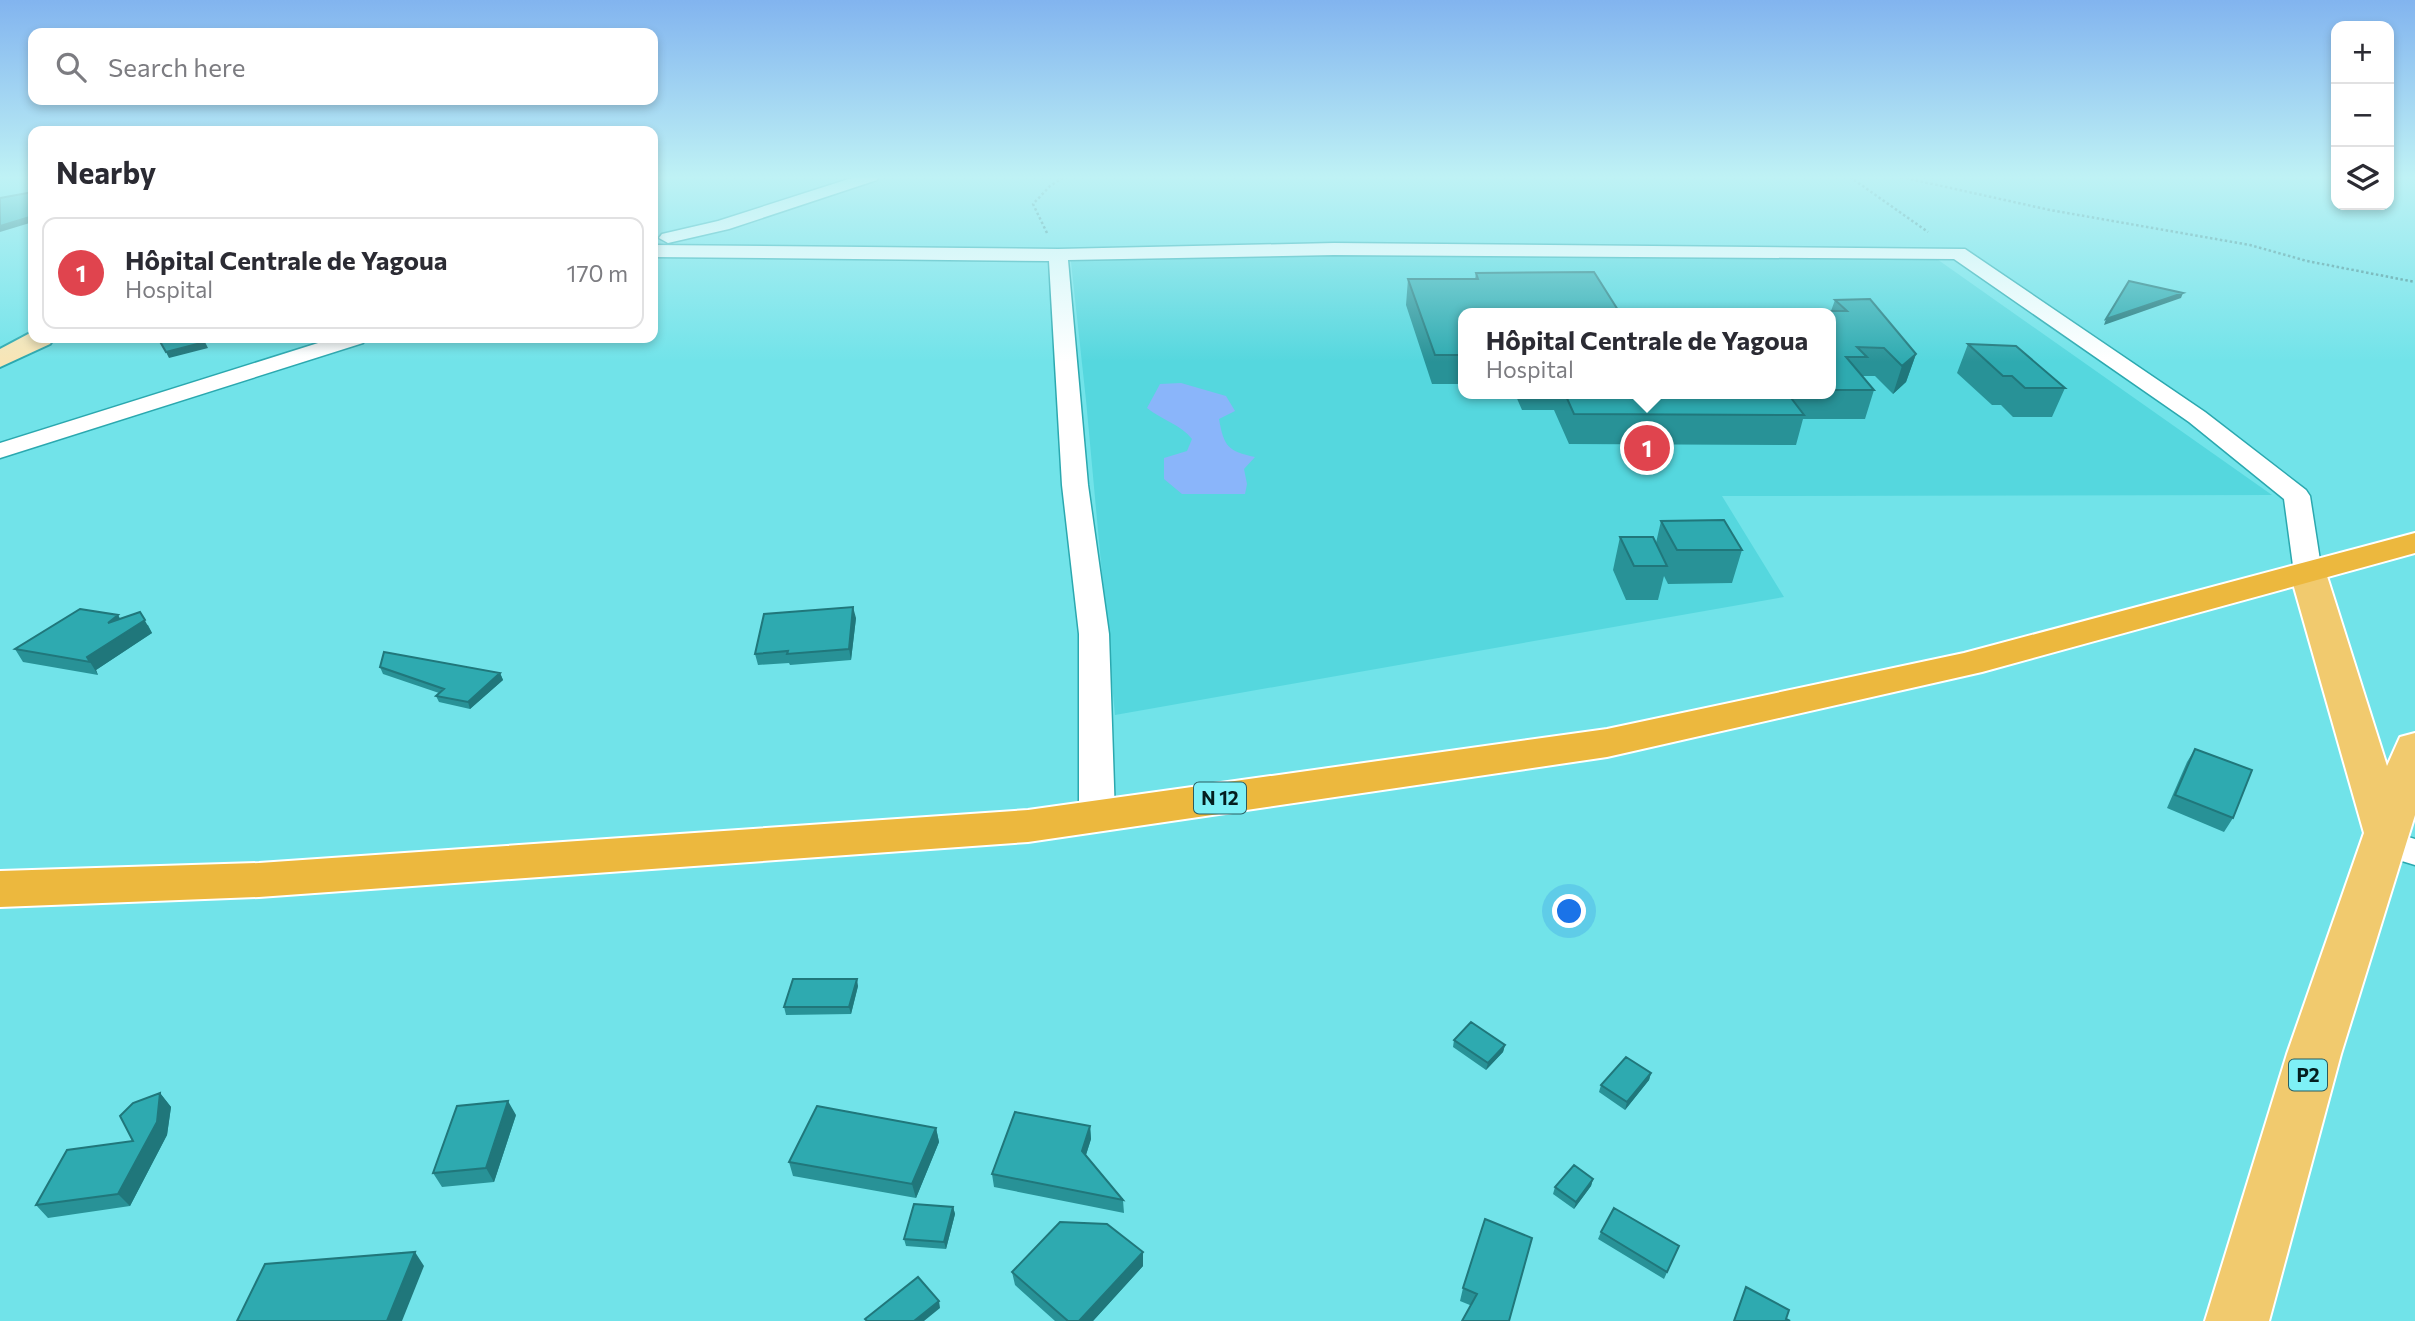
<!DOCTYPE html>
<meta charset="utf-8">
<style>
body{margin:0;font-family:Commissioner,sans-serif;background:#f7f7f7;color:#2b2b33}
.controls{position:absolute;right:21px;top:21px;display:grid;overflow:hidden;border-radius:14px;box-shadow:0 4px 10px #0003}
.controls button{width:63px;height:63px;display:grid;place-items:center;padding:0;border:0;border-bottom:2px solid #e1e1e2;background:#fff;color:#2b2b33;font:35px sans-serif}
.you{position:absolute;left:1570px;top:912px;width:24px;height:24px;margin:-18px;border:5px solid #fff;border-radius:50%;background:#1a73e8;box-shadow:0 0 0 10px #1a73e833}
.badge{display:grid;place-items:center;width:46px;height:46px;border-radius:50%;background:#2563eb;color:#fff;font-size:23px;font-weight:700}
.pin{position:absolute;translate:-50% -50%;border:4px solid #fff;box-shadow:0 2px 7px #0006}
.popup{position:absolute;left:1458px;top:308px;width:378px;height:91px;box-sizing:border-box;display:grid;place-content:center;border-radius:14px;background:#fff;filter:drop-shadow(0 2px 5px #0005);font-size:23px;white-space:nowrap;color:#7c7c81}
.popup b{font-size:26px;color:#2b2b33}
.popup::after{content:'';position:absolute;left:50%;top:100%;margin-left:-14px;border:14px solid transparent;border-top-color:#fff}
.list{margin:0;padding:0;list-style:none}
h2{display:flex;justify-content:space-between;align-items:center;height:91px;margin:0;padding:0 28px;font-size:30px}
h2 small{font-size:23px;font-weight:400;color:#7c7c81}
.list li{display:grid;grid-template-columns:46px 1fr auto;gap:21px;align-items:center;box-sizing:border-box;height:112px;margin:0 14px 14px;padding:0 14px;border:2px solid #e1e1e2;border-radius:14px}
.list b{display:block;font-size:26px;white-space:nowrap}
.list p{margin:0;font-size:23px;white-space:nowrap;color:#7c7c81}
.list em{font-size:23px;font-style:normal;color:#7c7c81}
.icon{flex:none;width:38px;height:38px;fill:none;stroke:currentColor;stroke-width:2;stroke-linecap:round;stroke-linejoin:round}
.map{position:relative;flex:none;width:2415px;height:1321px;overflow:hidden}
.search{position:absolute;background:#fff;box-shadow:0 4px 10px #0003;left:28px;top:28px;width:630px;height:77px;display:flex;align-items:center;gap:18px;box-sizing:border-box;padding:0 24px;border-radius:14px;color:#7c7c81;font-size:26px}
.panel{position:absolute;background:#fff;box-shadow:0 4px 10px #0003;left:28px;top:126px;width:630px;height:217px;border-radius:14px}
.map>svg:first-child{display:block}
</style>
<div class="map">
<svg width="2415" height="1321" viewBox="0 0 2415 1321">
<rect width="100%" height="100%" fill="#71e3e9"/>
<path fill="#55d7de" fill-rule="evenodd" d="M 1070,253 L 1934,257 L 2272,495 L 1722,496 L 1784,597 L 1115,715 L 1086,400 ZM 1463,313 L 1831,313 L 1831,394 L 1463,394 Z"/>
<path fill="#8ab5fa" d="M 1181,383 L 1226,396 L 1235,411 L 1219,419 C 1224,447 1228,451 1255,457 L 1244,469 L 1247,484 L 1245,494 L 1182,494 L 1164,479 L 1164,458 L 1187,451 L 1192,439 C 1180,424 1162,420 1147,408 L 1160,384 Z"/>
<g fill="none" stroke-linecap="round" stroke-linejoin="round">
<defs>
<path id="minor" d="M 855,177 L 879,177 L 877,180 L 729,229 L 668,243 L 659,238 L 662,234 L 718,221 Z
M 1334,243 L 1965,249 L 2205,412 L 2306,490 L 2310,496 L 2322,573 L 2318,579 L 2308,582 L 2298,579 L 2294,573 L 2284,499 L 2189,422 L 1954,259 L 1334,255 L 1068,260 L 1088,485 L 1109,634 L 1115,816 L 1110,825 L 1097,829 L 1084,825 L 1079,816 L 1079,634 L 1062,485 L 1049,261 L 653,257 L 653,245 L 1058,249 Z
M 334,338 L 366,338 L 363,343 L 0,458 L 0,443 Z
M 2382,829 L 2415,839 L 2415,865 L 2369,851 L 2363,842 L 2369,833 Z"/>
<path id="secondary" d="M 32,332 L 33,338 L 54,338 L 50,344 L 0,367 L 0,349 Z"/>
<path id="primary" d="M 2308,562 L 2320,566 L 2326,573 L 2387,766 L 2400,737 L 2415,733 L 2415,815 L 2341,1054 L 2269,1321 L 2205,1321 L 2287,1054 L 2364,833 L 2290,573 L 2296,566 Z"/>
<path id="trunk" d="M 2415,533 L 2415,553 L 1982,672 L 1607,757 L 1028,842 L 259,897 L 0,907 L 0,871 L 259,863 L 1028,810 L 1607,729 L 1964,653 Z"/>
</defs>
<use href="#minor" stroke="#2ba8af" stroke-width="3"/>
<use href="#secondary" stroke="#2ba8af" stroke-width="4"/>
<use href="#primary" stroke="#fff" stroke-width="4"/>
<use href="#trunk" stroke="#fff" stroke-width="4"/>
<path stroke="#408a8d" stroke-width="2.5" stroke-dasharray="2.5 2.5" stroke-linecap="butt" d="M 1850,177 L 1928,232
M 1901,177 L 2050,210 L 2250,245 L 2307,261 L 2415,282
M 1047,233 L 1033,204 L 1050,186 L 1064,177"/>
<use href="#minor" fill="#fff" fill-rule="evenodd"/>
<use href="#secondary" fill="#f8e5b6" fill-rule="evenodd"/>
<use href="#primary" fill="#f1ca6e" fill-rule="evenodd"/>
<use href="#trunk" fill="#ecb83e" fill-rule="evenodd"/>
</g>
<path fill="#289297" d="M 1476,273 L 1618,310 L 1831,311 L 1835,300 L 1916,354 L 1906,382 L 1893,394 L 1875,376 L 1862,376 L 1874,390 L 1865,419 L 1803,419 L 1796,445 L 1569,444 L 1554,410 L 1522,410 L 1515,394 L 1831,394 L 1831,313 L 1463,313 L 1463,384 L 1432,384 L 1406,305 L 1408,279 L 1475,279 Z
M 1968,344 L 2065,388 L 2052,417 L 2013,417 L 2001,405 L 1992,405 L 1957,373 Z
M 1661,521 L 1742,550 L 1732,583 L 1668,584 L 1664,576 L 1658,600 L 1626,600 L 1613,570 L 1620,537 L 1656,543 Z
M 118,615 L 120,619 L 148,625 L 152,633 L 96,670 L 98,675 L 23,662 L 15,649 Z
M 856,618 L 851,660 L 790,665 L 789,663 L 758,665 L 755,654 Z
M 380,667 L 500,673 L 503,680 L 470,709 L 439,702 L 436,696 L 439,693 L 383,674 Z
M 2195,749 L 2233,818 L 2224,832 L 2167,808 L 2187,762 Z
M 858,986 L 851,1014 L 786,1015 L 784,1007 Z
M 1454,1040 L 1505,1045 L 1503,1052 L 1486,1070 L 1453,1047 Z
M 1651,1073 L 1649,1080 L 1625,1110 L 1599,1092 L 1601,1085 Z
M 160,1093 L 171,1107 L 167,1135 L 130,1206 L 48,1218 L 36,1205 L 133,1141 Z
M 516,1115 L 494,1182 L 442,1187 L 433,1173 Z
M 1090,1126 L 1091,1139 L 1086,1155 L 1123,1200 L 1124,1213 L 994,1187 L 992,1174 Z
M 936,1128 L 939,1142 L 916,1198 L 793,1176 L 789,1162 Z
M 1593,1179 L 1591,1186 L 1574,1209 L 1553,1194 L 1555,1187 Z
M 953,1207 L 955,1214 L 946,1249 L 906,1246 L 904,1239 Z
M 1485,1219 L 1509,1321 L 1460,1301 L 1463,1288 Z
M 1601,1232 L 1679,1246 L 1664,1279 L 1598,1239 Z
M 1143,1266 L 1093,1321 L 1055,1321 L 1015,1285 L 1012,1272 Z"/>
<path fill="#20777b" d="M 33,216 L 33,222 L 0,232 L 0,226 Z
M 2183,293 L 2181,298 L 2104,325 L 2106,319 Z
M 205,342 L 208,348 L 169,358 L 166,352 Z
M 1916,354 L 1906,382 L 1893,394 L 1902,366 Z
M 853,607 L 856,618 L 851,660 L 849,649 Z
M 140,612 L 152,633 L 96,670 L 98,675 L 87,657 Z
M 118,615 L 125,628 L 108,623 Z
M 500,673 L 503,680 L 470,709 L 468,702 Z
M 857,979 L 858,986 L 851,1014 L 849,1007 Z
M 1505,1045 L 1503,1052 L 1486,1070 L 1488,1063 Z
M 1651,1073 L 1649,1080 L 1625,1110 L 1627,1102 Z
M 160,1093 L 171,1107 L 167,1135 L 130,1206 L 118,1194 Z
M 508,1101 L 516,1115 L 494,1182 L 486,1168 Z
M 1090,1126 L 1091,1139 L 1083,1164 L 1082,1151 Z
M 936,1128 L 939,1142 L 916,1198 L 912,1184 Z
M 1593,1179 L 1591,1186 L 1574,1209 L 1576,1202 Z
M 953,1207 L 955,1214 L 946,1249 L 944,1242 Z
M 415,1252 L 424,1266 L 402,1321 L 387,1321 Z
M 1143,1252 L 1143,1266 L 1093,1321 L 1079,1321 Z
M 939,1301 L 940,1308 L 924,1321 L 914,1321 Z"/>
<path fill="#2eaab0" stroke="#20777b" stroke-width="2" d="M 33,192 L 33,216 L 0,226 L 0,198 Z
M 1594,272 L 1618,310 L 1847,311 L 1835,300 L 1870,299 L 1916,354 L 1902,366 L 1884,348 L 1857,347 L 1867,357 L 1846,357 L 1874,390 L 1831,390 L 1831,313 L 1463,313 L 1463,355 L 1435,355 L 1408,279 L 1478,279 L 1476,273 Z
M 2129,281 L 2183,293 L 2106,319 Z
M 158,338 L 198,338 L 205,342 L 166,352 Z
M 1968,344 L 2016,346 L 2065,388 L 2025,388 L 2012,376 L 2003,376 Z
M 1565,394 L 1788,394 L 1804,415 L 1574,414 Z
M 1724,520 L 1742,550 L 1677,550 L 1661,521 Z
M 1620,537 L 1653,537 L 1667,566 L 1634,566 Z
M 853,607 L 849,649 L 787,654 L 788,651 L 755,654 L 764,614 Z
M 80,609 L 118,615 L 108,623 L 140,612 L 145,620 L 87,657 L 90,662 L 15,649 Z
M 384,652 L 500,673 L 468,702 L 436,696 L 444,689 L 380,667 Z
M 2195,749 L 2252,770 L 2233,818 L 2175,795 Z
M 793,979 L 857,979 L 849,1007 L 784,1007 Z
M 1471,1022 L 1505,1045 L 1488,1063 L 1454,1040 Z
M 1626,1057 L 1651,1073 L 1627,1102 L 1601,1085 Z
M 160,1093 L 157,1122 L 118,1194 L 36,1205 L 67,1150 L 133,1141 L 120,1116 L 133,1103 Z
M 508,1101 L 486,1168 L 433,1173 L 457,1106 Z
M 817,1106 L 936,1128 L 912,1184 L 789,1162 Z
M 1015,1112 L 1090,1126 L 1082,1151 L 1123,1200 L 992,1174 Z
M 1574,1165 L 1593,1179 L 1576,1202 L 1555,1187 Z
M 914,1204 L 953,1207 L 944,1242 L 904,1239 Z
M 1614,1208 L 1679,1246 L 1667,1272 L 1601,1232 Z
M 1485,1219 L 1532,1238 L 1509,1321 L 1462,1321 L 1477,1294 L 1463,1288 Z
M 1060,1222 L 1107,1224 L 1143,1252 L 1079,1321 L 1068,1321 L 1012,1272 Z
M 415,1252 L 387,1321 L 237,1321 L 265,1264 Z
M 918,1277 L 939,1301 L 914,1321 L 867,1321 L 865,1319 Z
M 1746,1287 L 1789,1310 L 1786,1319 L 1790,1321 L 1734,1321 Z"/>
<linearGradient id="sky" x2="0" y2="1"><stop stop-color="#82b4ef"/><stop offset="0.49" stop-color="#bff2f5"/><stop offset="1" stop-color="#bff2f5" stop-opacity="0"/></linearGradient>
<rect width="2415" height="362" fill="url(#sky)"/>
<g text-anchor="middle" stroke-width="7" stroke-linejoin="round" paint-order="stroke">
<g fill="#7ef0f6" stroke="#295d60" stroke-width="2">
<rect x="1194" y="782.5" width="52" height="31" rx="5"/>
<rect x="2289" y="1059.5" width="38" height="31" rx="5"/>
</g>
<g font-size="19" font-weight="bold" fill="#041e1f">
<text x="1220" y="805">N 12</text>
<text x="2308" y="1082">P2</text>
</g>
</g>
</svg>
<div class="controls">
<button>+</button>
<button>−</button>
<button><svg class="icon" aria-label="layers" viewBox="0 0 24 24"><path d="M12 4l9 5-9 5-9-5zM3 14l9 5 9-5"/></svg></button>
</div>
<div class="you"></div>
<div class="pin badge" style="left:1647px;top:448px;background:#e0444e">1</div>
<div class="popup"><b>Hôpital Centrale de Yagoua</b>Hospital</div>
<div class="search"><svg class="icon" aria-label="search" viewBox="0 0 24 24"><circle cx="10" cy="10" r="6"/><path d="M15 15l6 6"/></svg>Search here</div>
<section class="panel">
<h2>Nearby<small></small></h2>
<ul class="list">
<li><span class="badge" style="background:#e0444e">1</span><div><b>Hôpital Centrale de Yagoua</b><p>Hospital</p></div><em>170 m</em></li>
</ul>
</section>
</div>
